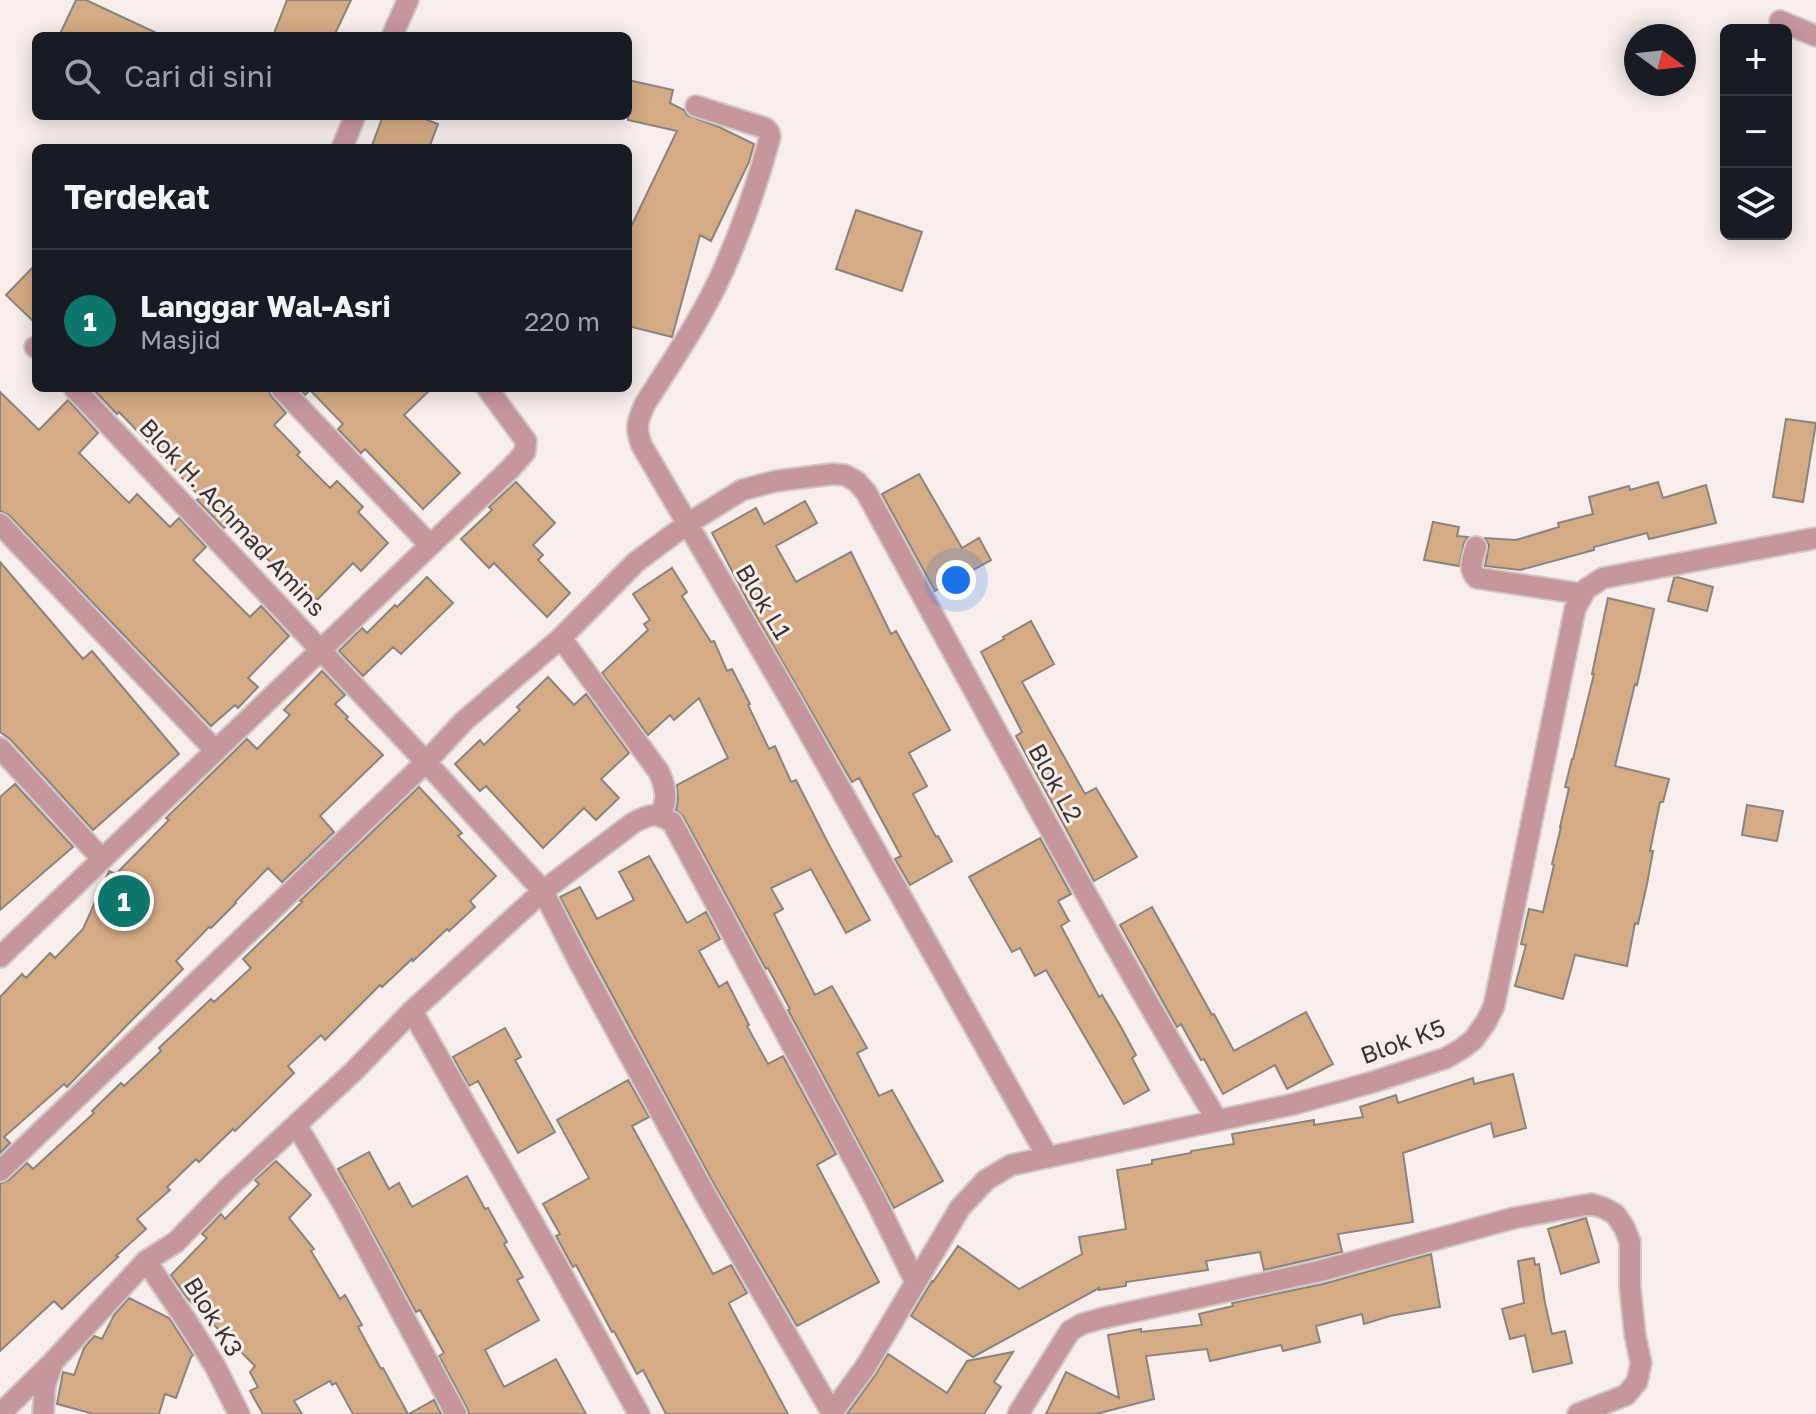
<!DOCTYPE html>
<html lang="id">
<meta charset="utf-8">
<style>
body{margin:0;font-family:"Golos Text",sans-serif;background:#242831;color:#f1f3f6}
.controls{position:absolute;right:24px;top:24px;display:grid;overflow:hidden;border-radius:12px;box-shadow:0 4px 20px #0003}
.controls button{width:72px;height:72px;display:grid;place-items:center;padding:0;border:0;border-bottom:2px solid #363941;background:#171b24;color:#f1f3f6;font:40px sans-serif}
.compass{position:absolute;left:1624px;top:24px;width:72px;height:72px;border-radius:50%;background:#171b24;box-shadow:0 4px 20px #0003;rotate:105deg}
.you{position:absolute;left:956px;top:580px;width:28px;height:28px;margin:-20px;border:6px solid #fff;border-radius:50%;background:#1a73e8;box-shadow:0 0 0 12px #1a73e833}
.badge{display:grid;place-items:center;width:52px;height:52px;border-radius:50%;background:#0f766e;color:#fff;font-size:26px;font-weight:700}
.pin{position:absolute;translate:-50% -50%;border:4px solid #fff;box-shadow:0 2px 8px #0006}
.list{margin:0;padding:0;list-style:none}
h2{display:flex;justify-content:space-between;align-items:center;height:104px;margin:0;padding:0 32px;font-size:34px}
h2 small{font-size:26px;font-weight:400;color:#9ea1a6}
.list li{display:grid;grid-template-columns:52px 1fr auto;gap:24px;align-items:center;box-sizing:border-box;height:144px;padding:0 32px;border-top:2px solid #363941}
.list b{display:block;font-size:30px;white-space:nowrap}
.list p{margin:0;font-size:26px;white-space:nowrap;color:#9ea1a6}
.list em{font-size:26px;font-style:normal;color:#9ea1a6}
.icon{flex:none;width:44px;height:44px;fill:none;stroke:currentColor;stroke-width:2;stroke-linecap:round;stroke-linejoin:round}
.map{position:relative;flex:none;width:1816px;height:1414px;overflow:hidden}
.search{position:absolute;background:#171b24;box-shadow:0 4px 20px #0003;left:32px;top:32px;width:600px;height:88px;display:flex;align-items:center;gap:20px;box-sizing:border-box;padding:0 28px;border-radius:12px;color:#9ea1a6;font-size:30px}
.panel{position:absolute;background:#171b24;box-shadow:0 4px 20px #0003;left:32px;top:144px;width:600px;height:248px;border-radius:12px}
.map>svg:first-child{display:block}
</style>
<div class="map">
<svg width="1816" height="1414" viewBox="0 0 1816 1414">
<rect width="100%" height="100%" fill="#f7edeb"/>
<path fill="#d5ab85" stroke="#8a847f" stroke-width="2" d="M 76,0 L 86,0 L 163,36 L 59,36 Z
M 287,0 L 351,0 L 334,36 L 273,36 Z
M 628,80 L 673,90 L 670,103 L 684,110 L 687,115 L 719,127 L 754,144 L 749,162 L 711,241 L 700,235 L 672,337 L 628,326 L 628,233 L 677,131 L 628,120 Z
M 383,116 L 417,116 L 438,124 L 429,148 L 371,148 Z
M 856,210 L 922,232 L 902,291 L 836,269 Z
M 36,264 L 36,324 L 6,295 Z
M 92,388 L 268,388 L 271,396 L 286,413 L 274,425 L 300,452 L 297,455 L 330,488 L 337,481 L 363,507 L 358,512 L 388,543 L 361,571 L 353,563 L 317,600 L 284,566 L 279,571 L 231,521 L 224,528 L 197,500 L 200,497 L 175,470 L 119,412 L 117,414 Z
M 299,388 L 432,388 L 404,415 L 460,473 L 423,509 L 365,449 L 361,453 L 338,429 L 343,424 L 310,390 L 305,395 Z
M 0,392 L 39,430 L 68,400 L 98,433 L 79,453 L 129,503 L 137,494 L 170,527 L 179,518 L 206,547 L 193,560 L 250,617 L 261,606 L 289,636 L 248,678 L 258,687 L 238,708 L 235,705 L 211,726 L 9,515 L 0,511 Z
M 1786,419 L 1816,423 L 1803,502 L 1773,497 Z
M 919,474 L 962,548 L 979,538 L 991,560 L 935,591 L 882,494 Z
M 516,482 L 555,523 L 533,545 L 543,555 L 538,560 L 570,593 L 547,617 L 494,563 L 489,568 L 461,539 L 492,510 L 489,507 Z
M 1658,482 L 1663,498 L 1706,485 L 1716,523 L 1649,539 L 1647,533 L 1594,547 L 1594,550 L 1520,570 L 1485,566 L 1489,545 L 1485,538 L 1516,540 L 1559,527 L 1558,523 L 1593,514 L 1589,497 L 1629,486 L 1630,490 Z
M 805,501 L 817,523 L 776,546 L 796,582 L 851,552 L 891,634 L 896,631 L 950,730 L 909,753 L 927,786 L 913,794 L 936,837 L 938,836 L 952,861 L 910,885 L 895,859 L 901,856 L 859,778 L 852,782 L 751,607 L 712,533 L 756,508 L 764,524 Z
M 1433,522 L 1459,527 L 1457,536 L 1468,537 L 1464,543 L 1459,566 L 1424,560 Z
M 0,562 L 83,659 L 92,651 L 179,754 L 93,830 L 10,739 L 0,732 Z
M 672,568 L 687,592 L 682,596 L 711,642 L 714,641 L 727,671 L 732,669 L 750,704 L 748,705 L 769,749 L 775,746 L 791,782 L 796,780 L 828,843 L 870,920 L 846,933 L 811,869 L 771,888 L 783,909 L 774,914 L 815,995 L 832,986 L 867,1048 L 857,1053 L 879,1096 L 892,1090 L 943,1181 L 894,1208 L 788,1010 L 790,1009 L 768,968 L 766,969 L 683,816 L 676,810 L 678,799 L 677,785 L 728,758 L 699,698 L 674,720 L 670,715 L 648,735 L 602,673 L 648,630 L 644,624 L 650,620 L 633,594 Z
M 427,577 L 453,603 L 401,654 L 393,647 L 363,676 L 339,651 L 362,628 L 367,633 L 395,605 L 397,607 Z
M 1677,577 L 1713,587 L 1707,611 L 1668,601 L 1674,578 Z
M 1608,598 L 1654,609 L 1637,685 L 1635,684 L 1615,766 L 1669,779 L 1663,802 L 1660,802 L 1650,851 L 1653,851 L 1647,884 L 1638,924 L 1635,923 L 1627,966 L 1575,955 L 1563,999 L 1515,986 L 1526,945 L 1521,944 L 1529,909 L 1543,912 L 1554,865 L 1552,864 L 1561,827 L 1560,827 L 1569,788 L 1565,787 L 1572,759 L 1573,759 L 1594,674 L 1592,674 Z
M 1031,621 L 1054,664 L 1022,682 L 1085,794 L 1096,788 L 1137,857 L 1094,881 L 1016,736 L 1022,732 L 981,652 L 1004,639 L 1003,637 Z
M 322,671 L 345,695 L 335,704 L 348,717 L 346,719 L 383,755 L 320,816 L 334,832 L 282,882 L 268,868 L 235,902 L 236,903 L 211,928 L 209,927 L 176,961 L 183,969 L 132,1020 L 67,1087 L 64,1084 L 4,1137 L 10,1143 L 0,1153 L 0,997 L 22,974 L 26,978 L 50,953 L 55,958 L 83,929 L 109,871 L 116,874 L 169,820 L 166,818 L 247,739 L 257,749 L 290,715 L 284,710 Z
M 548,677 L 574,705 L 586,694 L 629,753 L 601,779 L 619,798 L 596,820 L 584,808 L 543,848 L 486,786 L 480,791 L 455,764 L 480,740 L 484,745 L 520,710 L 517,707 Z
M 15,784 L 73,847 L 0,910 L 0,797 Z
M 419,787 L 462,833 L 458,836 L 496,876 L 470,901 L 475,907 L 449,931 L 447,929 L 413,961 L 412,959 L 382,987 L 380,985 L 325,1040 L 321,1035 L 288,1066 L 294,1073 L 235,1131 L 233,1129 L 199,1162 L 196,1159 L 167,1187 L 170,1190 L 137,1219 L 146,1229 L 116,1256 L 118,1257 L 93,1280 L 62,1309 L 54,1301 L 0,1351 L 0,1184 L 9,1180 L 27,1163 L 33,1169 L 94,1113 L 92,1111 L 121,1083 L 124,1086 L 161,1051 L 159,1048 L 211,999 L 214,1002 L 251,968 L 243,959 L 302,902 L 300,901 Z
M 1747,805 L 1783,811 L 1777,841 L 1742,835 Z
M 1040,838 L 1071,894 L 1058,901 L 1069,921 L 1061,926 L 1099,997 L 1102,995 L 1121,1027 L 1136,1055 L 1132,1058 L 1149,1090 L 1124,1104 L 1046,970 L 1035,976 L 1020,948 L 1012,952 L 969,877 Z
M 649,856 L 687,923 L 706,912 L 720,939 L 699,951 L 719,987 L 727,982 L 749,1025 L 747,1026 L 768,1064 L 783,1056 L 836,1154 L 817,1165 L 879,1282 L 797,1326 L 715,1186 L 590,954 L 560,897 L 580,887 L 597,919 L 634,900 L 619,872 Z
M 1152,907 L 1212,1015 L 1214,1014 L 1234,1051 L 1306,1012 L 1333,1064 L 1287,1089 L 1275,1065 L 1223,1094 L 1204,1059 L 1201,1060 L 1181,1024 L 1177,1027 L 1120,925 Z
M 505,1028 L 521,1057 L 515,1060 L 555,1132 L 518,1153 L 478,1081 L 469,1086 L 453,1057 Z
M 1513,1074 L 1526,1128 L 1494,1137 L 1491,1123 L 1403,1153 L 1413,1222 L 1338,1234 L 1342,1252 L 1264,1270 L 1260,1252 L 1206,1261 L 1208,1270 L 1126,1282 L 1126,1286 L 1099,1290 L 1099,1288 L 973,1357 L 911,1316 L 932,1281 L 933,1282 L 958,1246 L 1019,1289 L 1082,1254 L 1079,1237 L 1126,1229 L 1117,1170 L 1152,1164 L 1152,1160 L 1191,1153 L 1191,1151 L 1234,1144 L 1232,1134 L 1314,1120 L 1314,1125 L 1363,1117 L 1360,1107 L 1396,1095 L 1398,1103 L 1473,1078 L 1474,1084 Z
M 628,1080 L 649,1117 L 632,1126 L 713,1274 L 731,1265 L 747,1293 L 729,1303 L 730,1306 L 788,1414 L 666,1414 L 643,1370 L 637,1374 L 614,1331 L 612,1332 L 576,1265 L 573,1267 L 556,1236 L 560,1234 L 543,1204 L 589,1178 L 557,1120 Z
M 369,1152 L 389,1189 L 399,1183 L 412,1207 L 467,1176 L 485,1209 L 488,1208 L 507,1242 L 504,1244 L 523,1277 L 517,1280 L 539,1320 L 485,1350 L 504,1387 L 556,1359 L 586,1414 L 469,1414 L 467,1408 L 439,1356 L 444,1353 L 420,1310 L 416,1312 L 338,1169 Z
M 276,1161 L 311,1195 L 289,1218 L 314,1249 L 311,1251 L 340,1299 L 345,1295 L 362,1325 L 358,1327 L 381,1369 L 383,1368 L 408,1414 L 353,1414 L 336,1383 L 332,1385 L 330,1381 L 294,1401 L 302,1414 L 263,1414 L 250,1391 L 258,1387 L 250,1372 L 255,1366 L 236,1347 L 229,1335 L 226,1337 L 188,1299 L 171,1275 L 207,1238 L 202,1234 L 221,1214 L 225,1219 L 259,1184 L 255,1180 Z
M 1586,1218 L 1599,1262 L 1561,1274 L 1548,1229 Z
M 1431,1254 L 1440,1307 L 1390,1316 L 1364,1324 L 1362,1314 L 1316,1326 L 1320,1342 L 1283,1351 L 1281,1345 L 1210,1361 L 1207,1349 L 1146,1356 L 1154,1399 L 1096,1414 L 1046,1414 L 1066,1372 L 1119,1398 L 1108,1335 L 1141,1329 L 1141,1332 L 1202,1325 L 1199,1314 L 1233,1306 L 1232,1303 L 1323,1284 Z
M 1534,1258 L 1535,1265 L 1539,1264 L 1545,1303 L 1552,1334 L 1565,1331 L 1572,1363 L 1533,1372 L 1525,1335 L 1510,1339 L 1502,1309 L 1524,1303 L 1518,1261 Z
M 129,1298 L 169,1318 L 193,1355 L 191,1357 L 176,1398 L 165,1394 L 159,1414 L 94,1414 L 57,1404 L 63,1372 L 74,1375 L 84,1348 L 94,1336 L 102,1339 L 114,1315 Z
M 1013,1352 L 994,1382 L 1001,1387 L 984,1414 L 847,1414 L 876,1374 L 888,1354 L 947,1393 L 967,1361 Z
M 434,1400 L 441,1414 L 409,1414 Z"/>
<g fill="none" stroke-linecap="round" stroke-linejoin="round">
<defs>
<path id="street" d="M 1780,21 L 1816,36
M 392,36 L 408,0
M 696,106 L 765,128 L 769,132 L 770,137 C 758,182 742,228 723,271 C 702,318 672,361 645,404 C 637,422 635,428 642,446 L 790,699 L 1047,1156
M 342,148 L 355,116
M 35,347 L 36,348
M 74,388 L 426,762 L 543,891 L 578,960 L 704,1192 L 832,1413
M 281,388 L 429,544
M 0,524 L 216,751
M 1476,547 C 1473,558 1467,569 1477,578 L 1583,594
M 561,638 L 659,772 C 667,791 667,797 661,816
M 0,748 L 102,859
M 0,957 L 511,468 L 525,452 L 526,441 L 487,388
M 412,1011 L 559,1269 L 639,1414
M 297,1126 L 345,1207 L 456,1414
M 0,1171 L 426,762 L 464,721 L 561,638 L 636,562 L 687,524 L 742,490 L 776,481 L 833,474 L 845,475 L 856,481 L 866,492 C 981,702 1093,914 1217,1120
M 146,1261 L 186,1320 L 215,1366 L 239,1414
M 0,1414 L 50,1365
M 43,1414 L 45,1385 L 53,1362 L 146,1261 L 176,1242 L 228,1188 L 353,1072 L 412,1011 L 543,891 L 633,823 C 650,814 655,812 672,822 L 874,1197 L 915,1281
M 831,1414 L 866,1366 L 960,1208 L 986,1180 L 1011,1165 L 1294,1104 L 1373,1082 L 1446,1058 L 1463,1048 L 1474,1039 L 1486,1022 L 1494,1006 L 1575,609 L 1586,589 L 1603,578 L 1816,538
M 1018,1414 L 1070,1331 L 1082,1324 L 1103,1318 L 1320,1271 L 1514,1218 L 1591,1204 L 1604,1208 L 1615,1214 L 1624,1227 L 1630,1242 L 1630,1287 L 1635,1335 L 1641,1363 L 1637,1382 L 1626,1395 L 1578,1414"/>
</defs>
<use href="#street" stroke="#d1c8c6" stroke-width="24"/>
<use href="#street" stroke="#c6969f" stroke-width="20"/>
</g>
<g text-anchor="middle" stroke-width="6" stroke-linejoin="round" paint-order="stroke">
<g font-size="24" fill="#383433" stroke="#f7edeb">
<text transform="translate(232 518) rotate(47)" y="8">Blok H. Achmad Amins</text>
<text transform="translate(763 602) rotate(59)" y="8">Blok L1</text>
<text transform="translate(1055 783) rotate(61)" y="8">Blok L2</text>
<text transform="translate(1403 1042) rotate(-20)" y="8">Blok K5</text>
<text transform="translate(213 1317) rotate(58)" y="8">Blok K3</text>
</g>
</g>
</svg>
<div class="controls">
<button>+</button>
<button>−</button>
<button><svg class="icon" aria-label="layers" viewBox="0 0 24 24"><path d="M12 4l9 5-9 5-9-5zM3 14l9 5 9-5"/></svg></button>
</div>
<svg class="compass" viewBox="-18 -18 36 36"><path d="M0-13l5 13h-10z" fill="#e53935"/><path d="M0 13l5-13h-10z" fill="#9ea1a6"/></svg>
<div class="you"></div>
<div class="pin badge" style="left:124px;top:901px">1</div>
<div class="search"><svg class="icon" aria-label="search" viewBox="0 0 24 24"><circle cx="10" cy="10" r="6"/><path d="M15 15l6 6"/></svg>Cari di sini</div>
<section class="panel">
<h2>Terdekat<small></small></h2>
<ul class="list">
<li><span class="badge">1</span><div><b>Langgar Wal-Asri</b><p>Masjid</p></div><em>220 m</em></li>
</ul>
</section>
</div>
